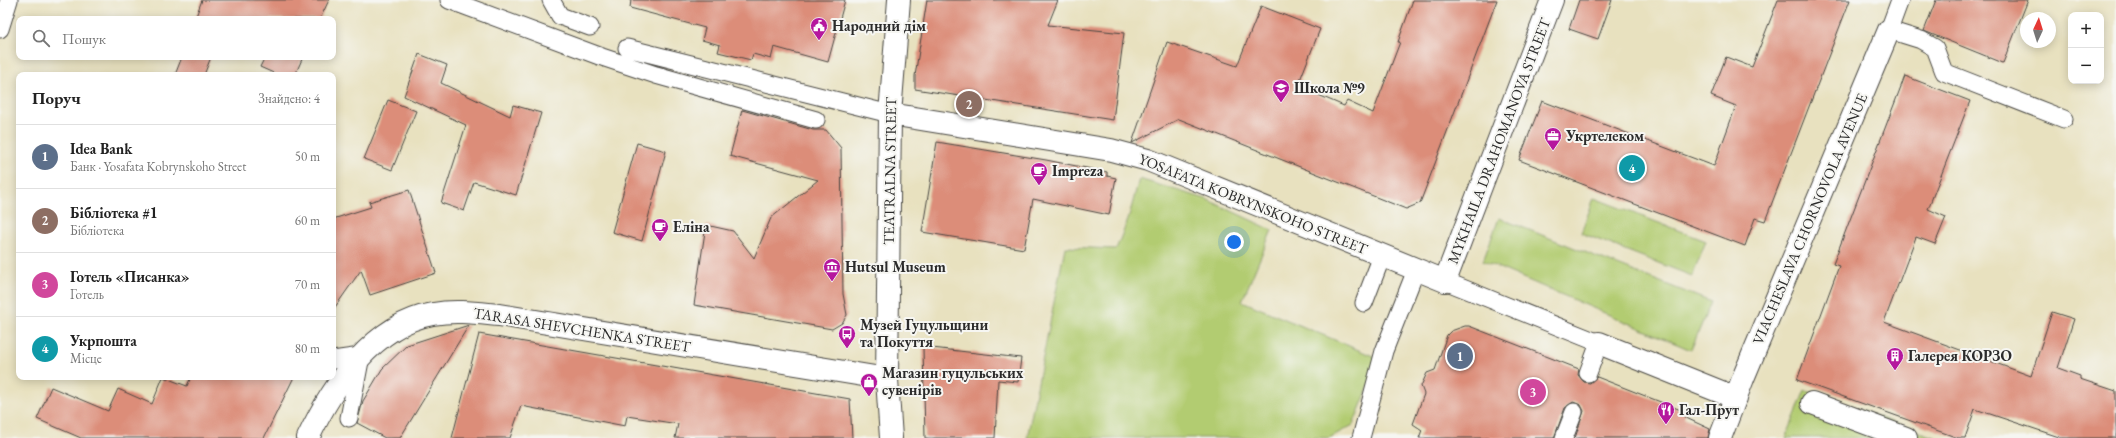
<!DOCTYPE html>
<html lang="uk">
<meta charset="utf-8">
<style>
body{margin:0;font-family:"EB Garamond",serif;background:#f2f2f2;color:#222}
.controls{position:absolute;right:12px;top:12px;display:grid;overflow:hidden;border-radius:8px;box-shadow:0 2px 10px #0003}
.controls button{width:36px;height:36px;display:grid;place-items:center;padding:0;border:0;border-bottom:1px solid #e0e0e0;background:#fff;color:#222;font:20px sans-serif}
.compass{position:absolute;left:2020px;top:12px;width:36px;height:36px;border-radius:50%;background:#fff;box-shadow:0 2px 10px #0003;rotate:4deg}
.you{position:absolute;left:1234px;top:242px;width:14px;height:14px;margin:-10px;border:3px solid #fff;border-radius:50%;background:#1a73e8;box-shadow:0 0 0 6px #1a73e833}
.badge{display:grid;place-items:center;width:26px;height:26px;border-radius:50%;background:#2563eb;color:#fff;font-size:13px;font-weight:700}
.pin{position:absolute;translate:-50% -50%;border:2px solid #fff;box-shadow:0 1px 4px #0006}
.list{margin:0;padding:0;list-style:none}
h2{display:flex;justify-content:space-between;align-items:center;height:52px;margin:0;padding:0 16px;font-size:17px}
h2 small{font-size:13px;font-weight:400;color:#767676}
.list li{display:grid;grid-template-columns:26px 1fr auto;gap:12px;align-items:center;box-sizing:border-box;height:64px;padding:0 16px;border-top:1px solid #e0e0e0}
.list b{display:block;font-size:15px;white-space:nowrap}
.list p{margin:0;font-size:13px;white-space:nowrap;color:#767676}
.list em{font-size:13px;font-style:normal;color:#767676}
.icon{flex:none;width:22px;height:22px;fill:none;stroke:currentColor;stroke-width:2;stroke-linecap:round;stroke-linejoin:round}
.map{position:relative;flex:none;width:2116px;height:438px;overflow:hidden}
.search{position:absolute;background:#fff;box-shadow:0 2px 10px #0003;left:16px;top:16px;width:320px;height:44px;display:flex;align-items:center;gap:10px;box-sizing:border-box;padding:0 14px;border-radius:8px;color:#767676;font-size:15px}
.panel{position:absolute;background:#fff;box-shadow:0 2px 10px #0003;left:16px;top:72px;width:320px;height:308px;border-radius:8px}
.map>svg:first-child{display:block}
</style>
<div class="map">
<svg width="2116" height="438" viewBox="0 0 2116 438">
<rect width="100%" height="100%" fill="#f6f6f2"/>
<filter id="ink" filterUnits="userSpaceOnUse"><feTurbulence type="fractalNoise" baseFrequency=".025" numOctaves="2"/><feDisplacementMap in="SourceGraphic" scale="8" xChannelSelector="R" yChannelSelector="G"/><feConvolveMatrix kernelMatrix="1 2 1 2 8 2 1 2 1" color-interpolation-filters="sRGB"/></filter>
<filter id="wash" filterUnits="userSpaceOnUse"><feTurbulence type="fractalNoise" baseFrequency=".012" numOctaves="4" result="noise"/><feDisplacementMap in="SourceGraphic" scale="16" xChannelSelector="R" yChannelSelector="G"/><feGaussianBlur stdDeviation="0.9" result="paint"/><feColorMatrix in="noise" values="0 0 0 0 0 0 0 0 0 0 0 0 0 0 0 0 0 1.4 0 .05"/><feComposite in="paint" operator="in"/></filter>
<g filter="url(#wash)">
<rect width="100%" height="100%" fill="#e8e1bf"/>
<path fill="#b2cc71" stroke="#6e7c4e" d="M 1139,179 L 1206,199 L 1272,230 L 1242,301 L 1380,359 L 1353,425 L 1329,438 L 1027,438 L 1065,247 L 1116,249 L 1128,220 Z
M 1594,198 L 1706,241 L 1692,276 L 1581,233 Z
M 1499,218 L 1711,302 L 1691,350 L 1483,261 Z
M 1805,390 L 1936,438 L 1786,438 Z"/>
<g id="blocks">
<path fill="#dc8d79" d="M 202,0 L 329,0 L 320,19 L 195,19 Z
M 631,0 L 845,0 L 828,62 L 774,47 L 771,59 L 753,54 L 751,60 L 718,52 L 720,45 L 702,40 L 705,28 L 630,8 Z
M 927,0 L 1058,0 L 1048,25 L 1124,33 L 1113,120 L 915,89 L 915,76 Z
M 1413,0 L 1497,0 L 1420,203 L 1406,209 L 1179,119 L 1132,143 L 1167,42 L 1237,66 L 1261,6 L 1320,29 L 1300,80 L 1304,82 L 1302,88 L 1344,106 L 1347,101 L 1373,113 L 1400,42 L 1398,42 Z
M 1579,0 L 1612,0 L 1598,39 L 1569,29 Z
M 1778,0 L 1850,0 L 1765,221 L 1755,218 L 1745,246 L 1519,160 L 1542,101 L 1714,166 L 1736,106 L 1711,96 L 1726,57 L 1752,67 Z
M 1936,0 L 2028,0 L 2003,63 L 1924,31 Z
M 419,54 L 447,65 L 441,83 L 510,116 L 513,105 L 541,113 L 516,195 L 474,182 L 464,211 L 441,203 L 466,125 L 404,96 Z
M 182,57 L 211,57 L 204,75 L 175,75 Z
M 265,57 L 303,57 L 295,75 L 278,75 L 260,67 Z
M 1905,76 L 1970,101 L 1928,209 L 1946,217 L 1935,244 L 1916,237 L 1884,322 L 2031,376 L 2052,312 L 2074,319 L 2058,368 L 2080,376 L 2080,379 L 2116,391 L 2116,438 L 2062,438 L 1975,409 L 1965,438 L 1958,438 L 1797,380 L 1839,266 L 1833,264 Z
M 388,100 L 416,111 L 392,170 L 364,159 Z
M 742,110 L 813,130 L 826,130 L 841,148 L 843,294 L 847,315 L 842,323 L 832,329 L 694,305 L 706,225 L 733,231 L 754,258 L 771,218 L 818,180 L 730,156 Z
M 937,142 L 1046,160 L 1107,172 L 1107,176 L 1116,178 L 1109,215 L 1033,199 L 1024,249 L 922,232 Z
M 637,143 L 666,151 L 642,241 L 612,232 Z
M 409,190 L 436,273 L 370,295 L 361,270 L 333,310 L 333,219 L 371,207 L 369,202 Z
M 469,325 L 400,438 L 385,438 L 357,423 L 363,401 L 382,369 L 407,345 Z
M 1465,326 L 1469,326 L 1579,369 L 1578,375 L 1584,382 L 1590,383 L 1597,377 L 1686,412 L 1684,417 L 1710,429 L 1708,438 L 1575,438 L 1584,411 L 1581,405 L 1573,402 L 1565,408 L 1554,438 L 1419,438 L 1422,430 L 1413,424 L 1424,394 L 1421,386 L 1427,373 L 1435,370 L 1447,335 L 1451,331 Z
M 479,334 L 850,399 L 852,438 L 675,438 L 678,424 L 627,416 L 625,426 L 521,406 L 510,438 L 452,438 Z
M 923,347 L 1021,358 L 1018,382 L 998,380 L 995,438 L 925,438 Z
M 163,377 L 187,386 L 191,377 L 294,377 L 264,438 L 81,438 L 37,419 L 51,387 L 108,411 L 118,389 L 152,404 Z"/>
</g>
</g>
<g filter="url(#ink)">
<use href="#blocks" fill-opacity="0" stroke="#474641" stroke-width="1"/>
<g fill="none" stroke-linecap="round" stroke-linejoin="round">
<defs>
<path id="service" d="M 449,0 L 602,57 L 656,75 L 816,120
M 551,0 L 560,16 L 590,27
M 1900,0 L 1889,30 L 1921,40 L 1935,48 L 1944,72 L 2064,119
M 0,29 L 9,0
M 627,48 L 890,114
M 1445,281 L 1599,343 L 1588,373
M 1364,303 L 1382,256
M 333,360 L 361,356 L 349,418
M 1361,438 L 1384,351 L 1416,270
M 1564,438 L 1574,412"/>
<path id="pedestrian" d="M 1599,343 L 1736,398
M 1812,403 L 1906,438
M 1720,438 L 1744,376 L 1889,30"/>
<path id="minor" d="M 890,114 L 1111,150 L 1148,160 L 1445,281 L 1552,0
M 308,438 C 332,387 373,324 433,314 C 455,310 477,313 499,315 L 887,379
M 891,438 L 887,379 L 890,114 L 899,0"/>
</defs>
<use href="#service" stroke="#474641" stroke-width="19"/>
<use href="#pedestrian" stroke="#474641" stroke-width="24"/>
<use href="#minor" stroke="#474641" stroke-width="24"/>
<use href="#service" stroke="#fff" stroke-width="17"/>
<use href="#pedestrian" stroke="#fff" stroke-width="22"/>
<use href="#minor" stroke="#fff" stroke-width="22"/>
</g>
</g>
<defs>
<symbol id="civic-pin" viewBox="-11 -11 22 30"><path d="M0 17L-7.5 6A9.5 9.5 0 1 1 7.5 6Z" fill="#b5179e" stroke="#f6f6f2"/><path d="M-.6-6.5H3V-4.5H.6V-3L4-1V1h2V6H-6V1h2V-1L-.6-3ZM-1.2 2.5V6h2.4V2.5Z" fill="#fff"/></symbol>
<symbol id="school-pin" viewBox="-11 -11 22 30"><path d="M0 17L-7.5 6A9.5 9.5 0 1 1 7.5 6Z" fill="#b5179e" stroke="#f6f6f2"/><path d="M0-5L7-2L0 1L-7-2ZM-4 1L0 2.5L4 1V4Q0 6-4 4Z" fill="#fff"/></symbol>
<symbol id="office-pin" viewBox="-11 -11 22 30"><path d="M0 17L-7.5 6A9.5 9.5 0 1 1 7.5 6Z" fill="#b5179e" stroke="#f6f6f2"/><path d="M-6-3h4V-5.5h4V-3h4V5H-6ZM-1-4.5V-3h2v-1.5ZM-6 0V1H6V0Z" fill="#fff"/></symbol>
<symbol id="cafe-pin" viewBox="-11 -11 22 30"><path d="M0 17L-7.5 6A9.5 9.5 0 1 1 7.5 6Z" fill="#b5179e" stroke="#f6f6f2"/><path d="M-5.5-4.5H6V0H3Q3 3.5 0 3.5H-2.5Q-5.5 3.5-5.5 0ZM3-3.2v2h1.7v-2ZM-6 4.5H4V6H-6Z" fill="#fff"/></symbol>
<symbol id="museum-pin" viewBox="-11 -11 22 30"><path d="M0 17L-7.5 6A9.5 9.5 0 1 1 7.5 6Z" fill="#b5179e" stroke="#f6f6f2"/><path d="M0-6L6-3V-2H-6V-3ZM-5-1h2V3h-2ZM-1-1h2V3h-2ZM3-1h2V3H3ZM-6 4H6V6H-6Z" fill="#fff"/></symbol>
<symbol id="bus-pin" viewBox="-11 -11 22 30"><path d="M0 17L-7.5 6A9.5 9.5 0 1 1 7.5 6Z" fill="#b5179e" stroke="#f6f6f2"/><path d="M-5-6H5V4H4V6H2V4H-2V6H-4V4H-5ZM-3.5-4V0h7V-4ZM-3.5 1.2v1.5H-2V1.2ZM2 1.2v1.5H3.5V1.2Z" fill="#fff"/></symbol>
<symbol id="building-pin" viewBox="-11 -11 22 30"><path d="M0 17L-7.5 6A9.5 9.5 0 1 1 7.5 6Z" fill="#b5179e" stroke="#f6f6f2"/><path d="M-4-6H4V6H1V3H-1V6H-4ZM-2.5-4.3h1.7v1.8h-1.7ZM.8-4.3h1.7v1.8H.8ZM-2.5-1h1.7V.8h-1.7ZM.8-1h1.7V.8H.8Z" fill="#fff"/></symbol>
<symbol id="shop-pin" viewBox="-11 -11 22 30"><path d="M0 17L-7.5 6A9.5 9.5 0 1 1 7.5 6Z" fill="#b5179e" stroke="#f6f6f2"/><path d="M-5-2.5h2.3a2.7 3.5 0 0 1 5.4 0H5L5.5 6h-11ZM-1.5-2.5h3a1.5 2.3 0 0 0-3 0Z" fill="#fff"/></symbol>
<symbol id="restaurant-pin" viewBox="-11 -11 22 30"><path d="M0 17L-7.5 6A9.5 9.5 0 1 1 7.5 6Z" fill="#b5179e" stroke="#f6f6f2"/><path d="M-5-6h1v4h1v-4h1v4h1v-4h1v5L-1.5 .5V6h-2V.5L-5-1ZM5-6V6H3V1.5H1.5Q1.5-4 5-6Z" fill="#fff"/></symbol>
</defs>
<g fill-rule="evenodd">
<use href="#civic-pin" x="809" y="16" width="20" height="27"/>
<use href="#school-pin" x="1271" y="78" width="20" height="27"/>
<use href="#office-pin" x="1543" y="126" width="20" height="27"/>
<use href="#cafe-pin" x="1029" y="161" width="20" height="27"/>
<use href="#cafe-pin" x="650" y="217" width="20" height="27"/>
<use href="#museum-pin" x="822" y="257" width="20" height="27"/>
<use href="#bus-pin" x="837" y="324" width="20" height="27"/>
<use href="#building-pin" x="1885" y="346" width="20" height="27"/>
<use href="#shop-pin" x="859" y="372" width="20" height="27"/>
<use href="#restaurant-pin" x="1656" y="400" width="20" height="27"/>
</g>
<g text-anchor="middle" stroke-width="4" stroke-linejoin="round" paint-order="stroke">
<g font-size="15" font-weight="bold" fill="#2b2b2b" stroke="#f6f6f2" text-anchor="start">
<text x="832" y="31">Народний дім</text>
<text x="1294" y="93">Школа №9</text>
<text x="1566" y="141">Укртелеком</text>
<text x="1052" y="176">Impreza</text>
<text x="673" y="232">Еліна</text>
<text x="845" y="272">Hutsul Museum</text>
<text x="860" y="330">Музей Гуцульщини<tspan x="860" dy="17">та Покуття</tspan></text>
<text x="1908" y="361">Галерея КОРЗО</text>
<text x="882" y="378">Магазин гуцульських<tspan x="882" dy="17">сувенірів</tspan></text>
<text x="1679" y="415">Гал-Прут</text>
</g>
<g font-size="15" fill="#2b2b2b" stroke="#f6f6f2">
<text transform="translate(1499 141) rotate(-69)" y="5">MYKHAILA DRAHOMANOVA STREET</text>
<text transform="translate(890 171) rotate(-89)" y="5">TEATRALNA STREET</text>
<text transform="translate(1253 204) rotate(22)" y="5">YOSAFATA KOBRYNSKOHO STREET</text>
<text transform="translate(1810 219) rotate(-67)" y="5">VIACHESLAVA CHORNOVOLA AVENUE</text>
<text transform="translate(582 330) rotate(9)" y="5">TARASA SHEVCHENKA STREET</text>
</g>
</g>
</svg>
<div class="controls">
<button>+</button>
<button>−</button>
</div>
<svg class="compass" viewBox="-18 -18 36 36"><path d="M0-13l5 13h-10z" fill="#e53935"/><path d="M0 13l5-13h-10z" fill="#767676"/></svg>
<div class="you"></div>
<div class="pin badge" style="left:1460px;top:356px;background:#5c6f8a">1</div>
<div class="pin badge" style="left:969px;top:104px;background:#8d6e63">2</div>
<div class="pin badge" style="left:1533px;top:392px;background:#d1479c">3</div>
<div class="pin badge" style="left:1632px;top:168px;background:#0f9aa8">4</div>
<div class="search"><svg class="icon" aria-label="search" viewBox="0 0 24 24"><circle cx="10" cy="10" r="6"/><path d="M15 15l6 6"/></svg>Пошук</div>
<section class="panel">
<h2>Поруч<small>Знайдено: 4</small></h2>
<ul class="list">
<li><span class="badge" style="background:#5c6f8a">1</span><div><b>Idea Bank</b><p>Банк · Yosafata Kobrynskoho Street</p></div><em>50 m</em></li>
<li><span class="badge" style="background:#8d6e63">2</span><div><b>Бібліотека #1</b><p>Бібліотека</p></div><em>60 m</em></li>
<li><span class="badge" style="background:#d1479c">3</span><div><b>Готель «Писанка»</b><p>Готель</p></div><em>70 m</em></li>
<li><span class="badge" style="background:#0f9aa8">4</span><div><b>Укрпошта</b><p>Місце</p></div><em>80 m</em></li>
</ul>
</section>
</div>
